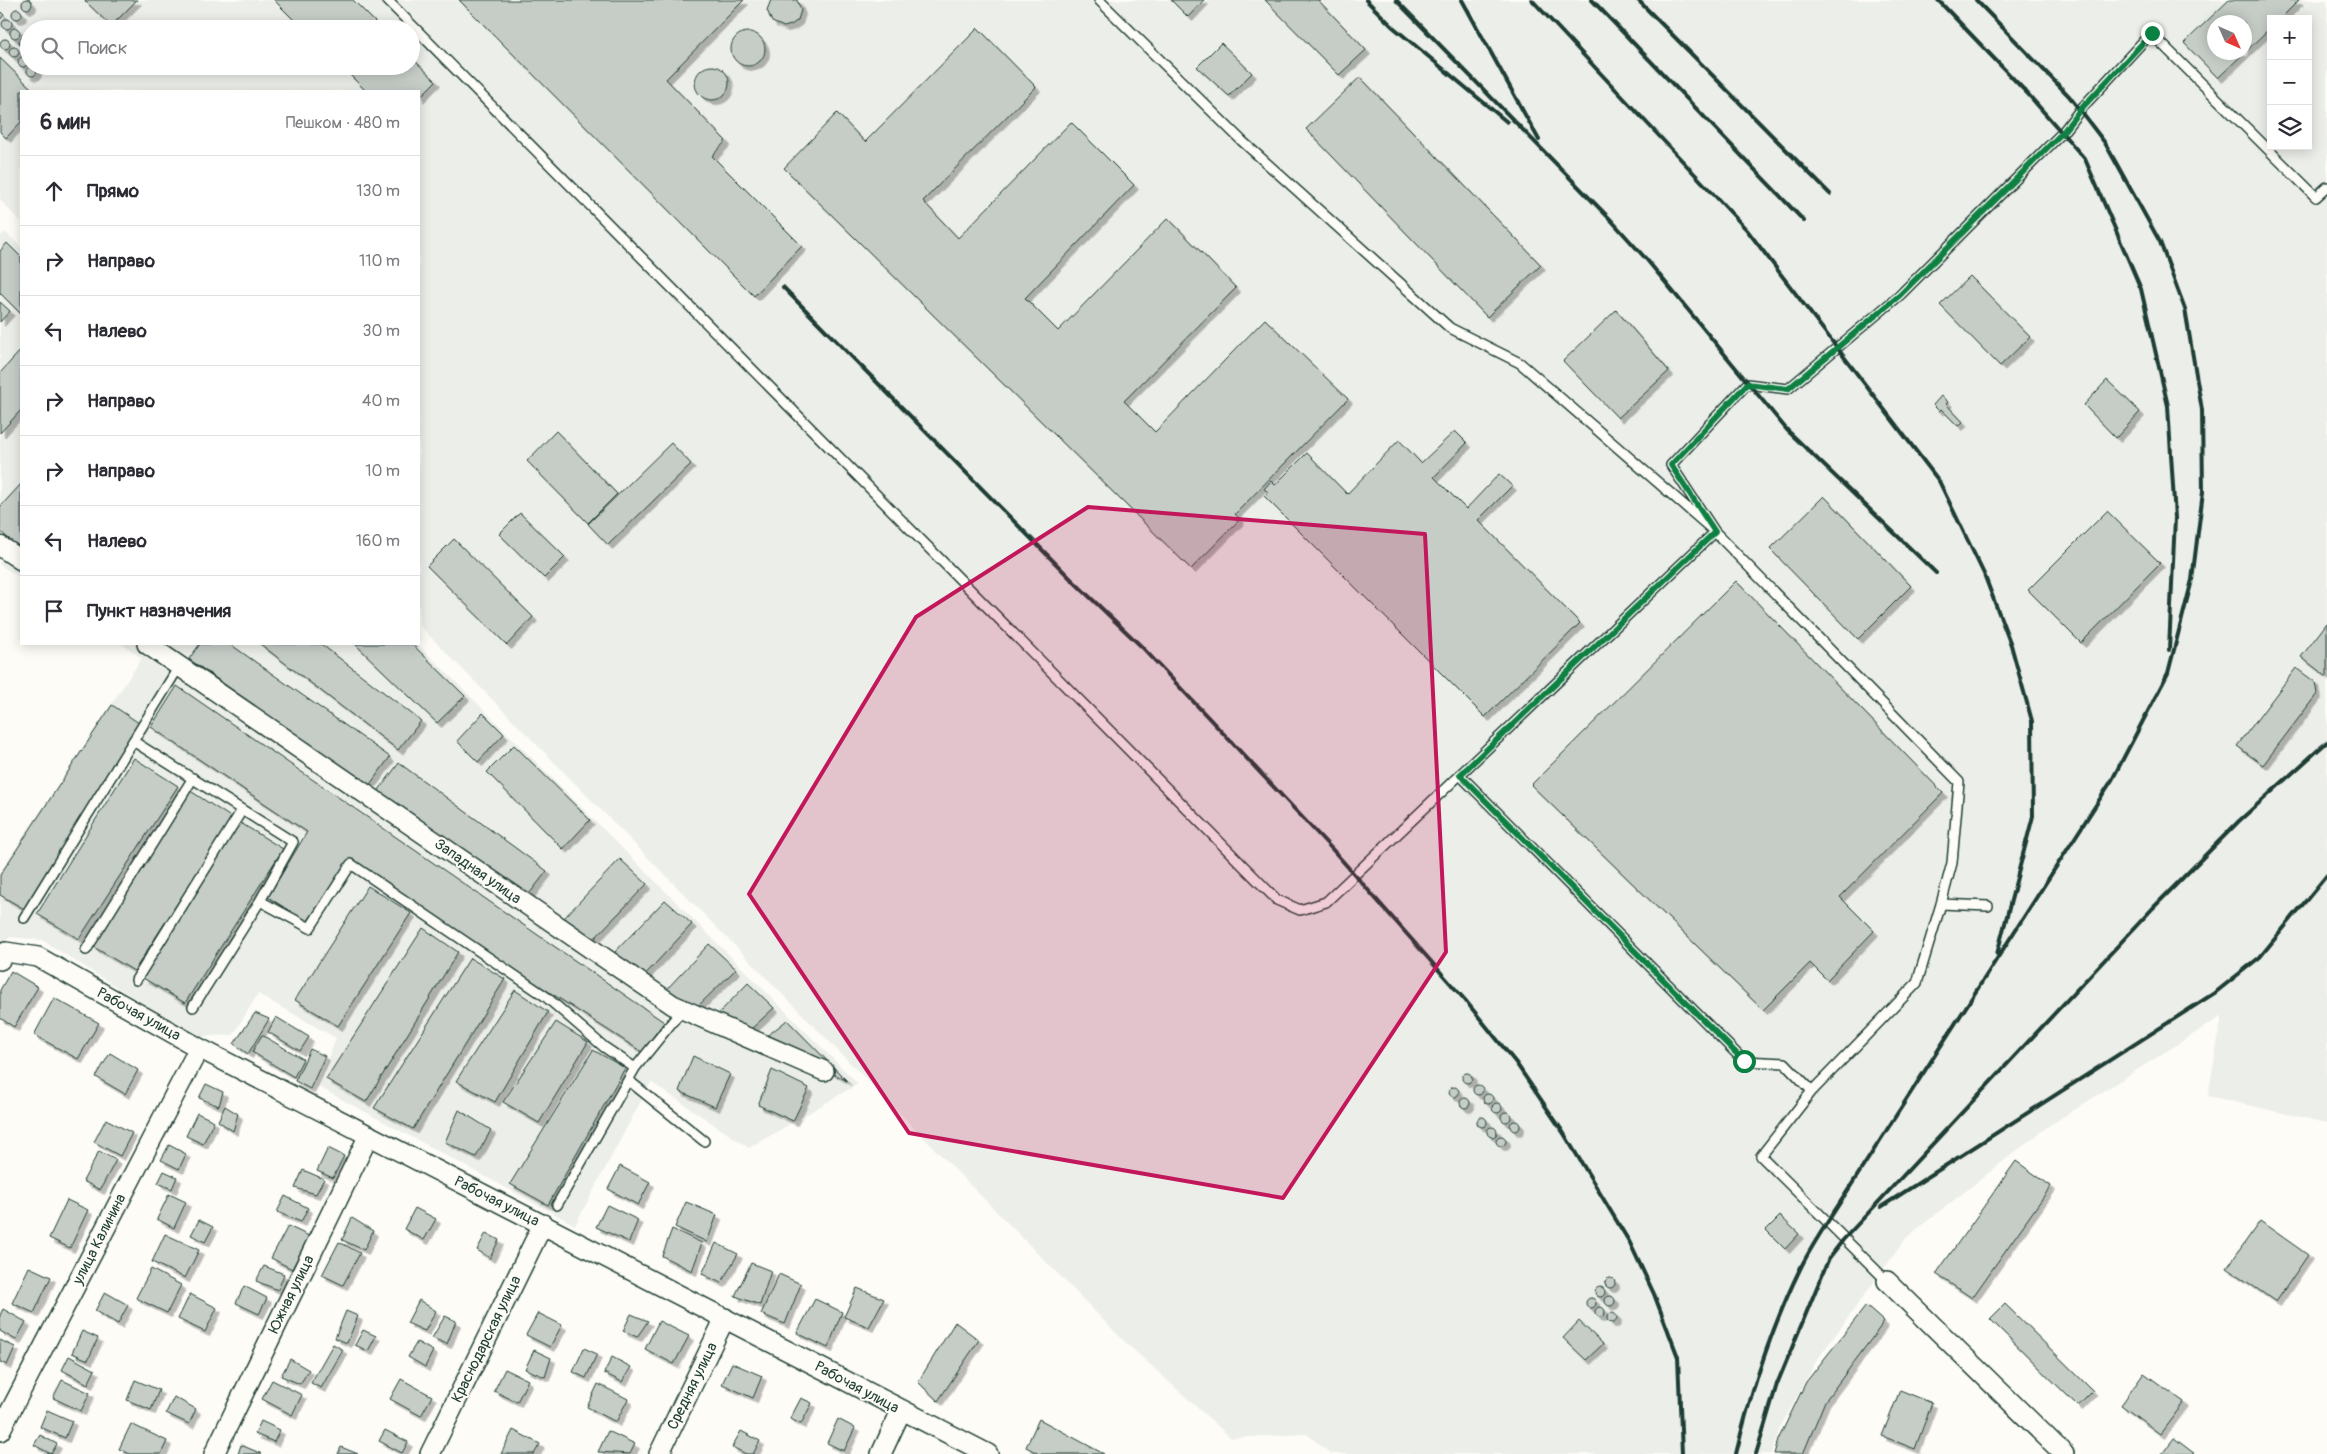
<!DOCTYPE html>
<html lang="ru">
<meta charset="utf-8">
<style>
body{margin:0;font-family:Pangolin,sans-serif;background:#f7f7f7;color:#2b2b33}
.controls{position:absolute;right:15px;top:15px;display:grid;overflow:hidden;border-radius:0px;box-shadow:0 2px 12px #0003}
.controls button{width:45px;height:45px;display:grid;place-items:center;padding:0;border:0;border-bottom:1px solid #e1e1e2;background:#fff;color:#2b2b33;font:25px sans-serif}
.compass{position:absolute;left:2207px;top:15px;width:45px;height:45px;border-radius:50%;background:#fff;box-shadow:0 2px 12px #0003;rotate:135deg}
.stop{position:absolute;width:15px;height:15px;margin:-11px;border:4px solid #0b8043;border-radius:50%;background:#fff}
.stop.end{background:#0b8043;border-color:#fff;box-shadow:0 1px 5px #0008}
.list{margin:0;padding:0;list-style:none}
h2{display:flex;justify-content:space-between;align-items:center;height:65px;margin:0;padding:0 20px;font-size:21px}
h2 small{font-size:16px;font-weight:400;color:#7c7c81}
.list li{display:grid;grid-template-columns:32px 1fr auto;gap:15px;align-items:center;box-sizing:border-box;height:70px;padding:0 20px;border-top:1px solid #e1e1e2}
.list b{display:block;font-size:19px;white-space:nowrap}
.list em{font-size:16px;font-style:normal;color:#7c7c81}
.icon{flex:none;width:28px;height:28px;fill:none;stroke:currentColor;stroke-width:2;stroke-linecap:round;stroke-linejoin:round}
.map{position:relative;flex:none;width:2327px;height:1454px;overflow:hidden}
.search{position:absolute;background:#fff;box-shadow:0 2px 12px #0003;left:20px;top:20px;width:400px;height:55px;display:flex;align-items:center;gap:12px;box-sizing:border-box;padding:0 18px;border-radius:28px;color:#7c7c81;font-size:19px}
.panel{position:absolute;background:#fff;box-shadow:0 2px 12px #0003;left:20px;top:90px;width:400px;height:555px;border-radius:0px}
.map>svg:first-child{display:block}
</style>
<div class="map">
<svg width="2327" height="1454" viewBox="0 0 2327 1454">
<defs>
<filter id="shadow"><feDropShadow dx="4.5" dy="4.5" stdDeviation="0" flood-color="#0004"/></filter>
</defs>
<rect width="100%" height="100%" fill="#fdfcf7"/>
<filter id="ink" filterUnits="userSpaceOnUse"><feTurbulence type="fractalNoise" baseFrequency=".02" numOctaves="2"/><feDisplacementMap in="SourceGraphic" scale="10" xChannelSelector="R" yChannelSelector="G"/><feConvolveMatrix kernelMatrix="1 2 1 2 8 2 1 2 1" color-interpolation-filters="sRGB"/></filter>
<g filter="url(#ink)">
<path fill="#eceee9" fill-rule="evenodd" d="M 0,0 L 2327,0 L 2327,1123 L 2208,1096 L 2222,1016 L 2047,1127 L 1907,1237 L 1817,1360 L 1780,1428 L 1771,1454 L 1331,1454 L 1307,1434 L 1231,1438 L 1124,1341 L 419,625 L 419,91 L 21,91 L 21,222 L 0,200 ZM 2271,19 L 2308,19 L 2308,146 L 2271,146 ZM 2214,22 L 2244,22 L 2244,52 L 2214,52 ZM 29,29 L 411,29 L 411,66 L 29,66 Z
M 5,232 L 21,247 L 21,578 L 0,565 L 0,237 Z
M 122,644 L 418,644 L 858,1084 L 749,1148 L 651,1082 L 575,1225 L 317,1086 L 336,1038 L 258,994 L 233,1035 L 196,1037 L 42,940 L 10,937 L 0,946 L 0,872 L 142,658 Z"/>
<path fill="#c6cdc7" stroke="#1f3d34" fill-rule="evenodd" filter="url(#shadow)" d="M22 4a5 5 0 1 1 10 0a5 5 0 1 1-10 0Z
M 84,0 L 137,0 L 111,26 Z
M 274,0 L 353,0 L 382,29 L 303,29 Z
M 459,0 L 744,0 L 666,79 L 726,141 L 712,156 L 802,246 L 754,296 Z
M 771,0 L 797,0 L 801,10 L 798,20 L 791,25 L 784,27 L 772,22 L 767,10 Z
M 1171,0 L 1204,0 L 1188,17 Z
M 1265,0 L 1318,0 L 1366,50 L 1339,75 Z
M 2229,0 L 2299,0 L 2280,19 L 2271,19 L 2271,27 L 2218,78 L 2184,43 ZM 2214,22 L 2244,22 L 2244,52 L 2214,52 Z
M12 14a5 5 0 1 1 10 0a5 5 0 1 1-10 0Z
M 0,11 L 4,15 L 0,20 Z
M2 24a5 5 0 1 1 10 0a5 5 0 1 1-10 0Z
M10 33a5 5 0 1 1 10 0a5 5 0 1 1-10 0Z
M 978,28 L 1036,87 L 923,201 L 943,222 L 958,238 L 1071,122 L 1134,185 L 1025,298 L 1058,331 L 1168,218 L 1236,288 L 1124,401 L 1155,432 L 1265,319 L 1348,399 L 1235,514 L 1240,519 L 1191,569 L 784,168 L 837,113 L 865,142 Z
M731 49a17 17 0 1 1 34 0a17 17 0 1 1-34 0Z
M19 42a5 5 0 1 1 10 0a5 5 0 1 1-10 0Z
M0 44a5 5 0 1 1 10 0a5 5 0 1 1-10 0Z
M 1221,43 L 1252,73 L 1229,96 L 1197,67 Z
M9 52a5 5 0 1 1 10 0a5 5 0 1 1-10 0Z
M18 62a5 5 0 1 1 10 0a5 5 0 1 1-10 0Z
M 411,57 L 436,81 L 419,98 L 419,91 L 366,91 L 341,66 L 411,66 Z
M 0,58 L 34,91 L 21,91 L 21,122 L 6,138 L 0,132 Z
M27 71a5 5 0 1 1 10 0a5 5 0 1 1-10 0Z
M695 83a17 17 0 1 1 34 0a17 17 0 1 1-34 0Z
M 1360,77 L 1541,265 L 1487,317 L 1306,129 Z
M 7,243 L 21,257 L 21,314 L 0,293 L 0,251 Z
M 1970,276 L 2030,337 L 2000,366 L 1940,305 Z
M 0,302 L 10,311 L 0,322 Z
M 1616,310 L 1669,371 L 1618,418 L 1563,361 Z
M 21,350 L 21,410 L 0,433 L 0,373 Z
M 2107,380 L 2140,412 L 2116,438 L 2084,405 Z
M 1941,396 L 1948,402 L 1946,404 L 1963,422 L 1958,426 L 1941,409 L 1939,411 L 1933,405 Z
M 556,431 L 617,494 L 588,523 L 527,461 Z
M 1455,431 L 1467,443 L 1434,477 L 1466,509 L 1499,474 L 1512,486 L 1478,520 L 1580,623 L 1485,717 L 1264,496 L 1268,492 L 1264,489 L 1271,481 L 1275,485 L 1307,453 L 1347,494 L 1399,440 L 1421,463 Z
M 671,443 L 691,464 L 608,545 L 588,524 Z
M 21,484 L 21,546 L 19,548 L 0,531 L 0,507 Z
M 1824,496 L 1911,586 L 1858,639 L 1770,549 Z
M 2107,511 L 2160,563 L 2081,643 L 2028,590 Z
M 520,513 L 565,557 L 544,578 L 499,534 Z
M 454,539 L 533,617 L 507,645 L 427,566 Z
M 1736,581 L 1943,793 L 1840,897 L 1874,931 L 1827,980 L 1810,963 L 1763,1010 L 1531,785 Z
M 2327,623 L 2327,677 L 2301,657 Z
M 200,644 L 230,644 L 390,757 L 368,787 L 189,659 Z
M 260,644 L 321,644 L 421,721 L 398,750 Z
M 355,644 L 412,644 L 465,696 L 437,723 Z
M 2296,668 L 2315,682 L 2317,694 L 2263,765 L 2237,746 Z
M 177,686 L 664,1022 L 642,1052 L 348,862 L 307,922 L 268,897 L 307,832 L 151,727 Z
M 112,705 L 142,725 L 26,910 L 0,895 L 0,875 Z
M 483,713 L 504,734 L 478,762 L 457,741 Z
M 514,745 L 590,820 L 563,849 L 487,772 Z
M 134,758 L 178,786 L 79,939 L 37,914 Z
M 399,763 L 547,871 L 526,898 L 376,794 Z
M 189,790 L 232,818 L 134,971 L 92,946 Z
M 239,822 L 283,849 L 185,1003 L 143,978 Z
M 620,859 L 647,884 L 590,943 L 563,919 Z
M 368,886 L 411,913 L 338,1026 L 295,1000 Z
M 665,900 L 692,924 L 642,978 L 612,955 Z
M 423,928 L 458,952 L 366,1102 L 326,1079 Z
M 709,944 L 736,969 L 696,1008 L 666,990 Z
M 470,958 L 505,979 L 413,1129 L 374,1108 Z
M 11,971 L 38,987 L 14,1027 L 0,1018 L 0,990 Z
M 748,983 L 774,1008 L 750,1030 L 717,1015 Z
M 515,990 L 548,1012 L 495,1102 L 456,1081 Z
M 54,998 L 99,1023 L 78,1059 L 34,1035 Z
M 255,1013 L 269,1019 L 248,1054 L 234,1044 Z
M 276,1017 L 309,1037 L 300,1051 L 268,1032 Z
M 787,1020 L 847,1081 L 767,1036 Z
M 556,1022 L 588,1042 L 539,1123 L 503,1102 Z
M 262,1035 L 303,1059 L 294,1077 L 252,1052 Z
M 310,1049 L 325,1056 L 310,1089 L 295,1081 Z
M 593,1050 L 625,1068 L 548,1205 L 510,1184 Z
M 110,1053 L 138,1070 L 125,1094 L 96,1077 Z
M 693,1056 L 730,1074 L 715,1107 L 679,1091 Z
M 772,1070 L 809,1088 L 793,1121 L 758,1105 Z
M1462 1078a5 5 0 1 1 10 0a5 5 0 1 1-10 0Z
M 206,1084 L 223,1092 L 219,1106 L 199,1098 Z
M1473 1090a5 5 0 1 1 10 0a5 5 0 1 1-10 0Z
M1449 1092a5 5 0 1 1 10 0a5 5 0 1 1-10 0Z
M1483 1099a5 5 0 1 1 10 0a5 5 0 1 1-10 0Z
M1460 1103a5 5 0 1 1 10 0a5 5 0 1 1-10 0Z
M1492 1108a5 5 0 1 1 10 0a5 5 0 1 1-10 0Z
M 225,1106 L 238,1114 L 233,1131 L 218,1121 Z
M 459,1110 L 491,1130 L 476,1157 L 445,1142 Z
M1501 1117a5 5 0 1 1 10 0a5 5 0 1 1-10 0Z
M 197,1113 L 214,1121 L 203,1144 L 186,1136 Z
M1477 1122a5 5 0 1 1 10 0a5 5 0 1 1-10 0Z
M 106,1119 L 132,1133 L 120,1156 L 94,1142 Z
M1510 1126a5 5 0 1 1 10 0a5 5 0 1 1-10 0Z
M1487 1132a5 5 0 1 1 10 0a5 5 0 1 1-10 0Z
M1496 1141a5 5 0 1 1 10 0a5 5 0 1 1-10 0Z
M 169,1145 L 186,1154 L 179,1169 L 161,1160 Z
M 328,1148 L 344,1156 L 333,1178 L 317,1171 Z
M 99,1151 L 116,1160 L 100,1190 L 83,1181 Z
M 2016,1161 L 2051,1186 L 1972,1298 L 1936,1274 Z
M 620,1166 L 650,1182 L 638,1205 L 608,1189 Z
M 303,1170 L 324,1179 L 316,1194 L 295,1188 Z
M 164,1171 L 177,1177 L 172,1189 L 158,1183 Z
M 169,1194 L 186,1202 L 174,1228 L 157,1219 Z
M 285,1196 L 308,1208 L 301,1222 L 277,1212 Z
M 67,1200 L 88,1210 L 70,1248 L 49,1238 Z
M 686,1202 L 717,1215 L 707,1242 L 675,1227 Z
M 607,1205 L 638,1220 L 629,1242 L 596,1227 Z
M 415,1208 L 436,1219 L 424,1240 L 404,1229 Z
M 1780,1216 L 1799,1234 L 1785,1249 L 1766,1230 Z
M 352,1218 L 373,1231 L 364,1250 L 342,1240 Z
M 199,1220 L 213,1227 L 205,1242 L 191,1235 Z
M 2260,1221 L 2308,1255 L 2276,1302 L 2227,1268 Z
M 288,1226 L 309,1236 L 292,1269 L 271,1258 Z
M 672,1229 L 702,1243 L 692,1271 L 662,1256 Z
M 486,1233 L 499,1240 L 490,1258 L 477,1250 Z
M 165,1234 L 199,1250 L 185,1278 L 152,1262 Z
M 339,1242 L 360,1253 L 343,1285 L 322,1275 Z
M 716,1243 L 738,1254 L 721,1283 L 702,1274 Z
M 751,1263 L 771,1271 L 760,1305 L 735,1296 Z
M 264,1266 L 284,1274 L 278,1290 L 256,1281 Z
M 29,1267 L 51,1277 L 34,1313 L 12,1303 Z
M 151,1269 L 181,1285 L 167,1313 L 136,1298 Z
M 779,1274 L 801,1284 L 785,1324 L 761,1314 Z
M1605 1283a5 5 0 1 1 10 0a5 5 0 1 1-10 0Z
M 244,1286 L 267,1298 L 259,1314 L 236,1303 Z
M1595 1292a5 5 0 1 1 10 0a5 5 0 1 1-10 0Z
M 857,1288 L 884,1299 L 869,1327 L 844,1317 Z
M 105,1292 L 128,1305 L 118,1324 L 95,1311 Z
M 190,1294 L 217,1308 L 205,1332 L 178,1319 Z
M1605 1301a5 5 0 1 1 10 0a5 5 0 1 1-10 0Z
M1586 1303a5 5 0 1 1 10 0a5 5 0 1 1-10 0Z
M 815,1299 L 842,1312 L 828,1348 L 797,1333 Z
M 419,1300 L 436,1311 L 425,1331 L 407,1323 Z
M 2005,1304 L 2093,1391 L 2078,1406 L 1990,1319 Z
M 1866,1306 L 1884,1322 L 1825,1401 L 1803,1454 L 1774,1454 L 1778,1440 L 1806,1382 Z
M1595 1312a5 5 0 1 1 10 0a5 5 0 1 1-10 0Z
M 3,1309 L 26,1322 L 16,1340 L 0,1331 L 0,1315 Z
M 346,1311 L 358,1316 L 347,1343 L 335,1338 Z
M1607 1318a5 5 0 1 1 10 0a5 5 0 1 1-10 0Z
M 538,1313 L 562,1325 L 550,1347 L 526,1335 Z
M 631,1314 L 648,1321 L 637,1337 L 623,1331 Z
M 445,1316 L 456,1321 L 447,1344 L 432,1338 Z
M 659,1321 L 689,1336 L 674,1364 L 645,1349 Z
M 1579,1321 L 1603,1344 L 1586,1360 L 1563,1338 Z
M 955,1322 L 979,1340 L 938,1401 L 918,1382 Z
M 363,1330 L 376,1336 L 368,1351 L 355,1345 Z
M 82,1331 L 98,1338 L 88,1360 L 72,1353 Z
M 0,1340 L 15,1347 L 7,1365 L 0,1362 Z
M 417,1342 L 433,1351 L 425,1367 L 408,1357 Z
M 333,1344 L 343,1350 L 321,1388 L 311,1383 Z
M 584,1348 L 597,1354 L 586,1378 L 573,1372 Z
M 534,1350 L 551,1358 L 545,1377 L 525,1369 Z
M 69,1356 L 95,1370 L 88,1384 L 62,1370 Z
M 612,1357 L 631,1367 L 622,1382 L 604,1373 Z
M 290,1359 L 309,1370 L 300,1384 L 281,1376 Z
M 732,1363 L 762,1376 L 753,1398 L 722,1384 Z
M 505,1369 L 528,1380 L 517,1402 L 494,1391 Z
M 2144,1373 L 2184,1402 L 2160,1434 L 2121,1405 Z
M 401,1379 L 432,1396 L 421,1416 L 390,1399 Z
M 62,1380 L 90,1393 L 81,1411 L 53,1398 Z
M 135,1380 L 159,1390 L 151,1410 L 127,1400 Z
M 272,1380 L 302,1395 L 292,1415 L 262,1399 Z
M 598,1384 L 628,1399 L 616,1422 L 587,1407 Z
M 1900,1390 L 1932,1403 L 1915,1449 L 1882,1436 Z
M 174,1397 L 196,1409 L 189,1424 L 166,1413 Z
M 801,1398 L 812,1403 L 801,1424 L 790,1419 Z
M 47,1410 L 72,1421 L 65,1438 L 40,1427 Z
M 838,1419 L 855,1428 L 844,1451 L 827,1443 Z
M 1039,1419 L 1104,1454 L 1039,1454 L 1026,1447 Z
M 261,1421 L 280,1430 L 274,1442 L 255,1434 Z
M 131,1424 L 167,1441 L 161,1454 L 130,1454 L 119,1449 Z
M 385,1430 L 408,1442 L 402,1453 L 379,1441 Z
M 513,1430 L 540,1444 L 534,1454 L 501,1454 Z
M 608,1431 L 635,1444 L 630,1454 L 598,1452 Z
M 741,1431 L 760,1441 L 753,1454 L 746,1454 L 732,1447 Z
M 40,1435 L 57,1444 L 51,1454 L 34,1445 Z
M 2174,1438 L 2195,1454 L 2162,1454 Z
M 241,1445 L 262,1454 L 238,1454 Z
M 341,1447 L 358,1454 L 338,1454 Z"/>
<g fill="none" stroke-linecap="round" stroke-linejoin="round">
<defs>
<path id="service" d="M 387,0 L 1277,900 L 1300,910 L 1326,902 L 1715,532 L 1671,465 L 1747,384 L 1788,389 L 1900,295 L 2063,132 L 2080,110 L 2151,33 L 2316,197 L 2327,187
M 1099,0 L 1242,141 L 1450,328 L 1520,363 L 1715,532 L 1959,782 L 1952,863 L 1941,904
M 133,741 L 293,842 L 260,901 L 310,928 L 351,864 L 545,996 L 604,1047 L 635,1068 L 682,1010
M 1460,775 L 1744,1061 L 1785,1063 L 1812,1091 L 1761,1156 L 1887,1281
M 24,918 L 180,665
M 86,950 L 193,778
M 136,980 L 242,810
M 193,1007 L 260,901
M 628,1080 L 704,1141
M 1812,1091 L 1917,983 L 1941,904 L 1988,906
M 557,1205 L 635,1068"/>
<path id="minor" d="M 0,546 L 21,560
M 147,644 L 673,1005 L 824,1071
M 0,960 L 6,952 L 38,957 L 199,1048 L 988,1454
M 1887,1281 L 2064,1454
M 0,1431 L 199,1048
M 214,1454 L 369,1135
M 430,1454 L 543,1224
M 659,1454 L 725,1318
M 881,1454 L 901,1411"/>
</defs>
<use href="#service" stroke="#1f3d34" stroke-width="12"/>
<use href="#minor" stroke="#1f3d34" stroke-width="22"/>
<use href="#service" stroke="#fdfcf7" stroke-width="9"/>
<use href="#minor" stroke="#fdfcf7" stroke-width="19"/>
<path stroke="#1f3d34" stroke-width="4" d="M 1366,0 L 1393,27 L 1507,122
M 1396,0 L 1611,220 L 1647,260 L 1787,430 L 1936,573
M 1462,0 L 1539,140
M 1532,0 L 1747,230 L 1939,481 L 1984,574 L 2011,645 L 2032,721 L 2033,816 L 1997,954
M 1592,0 L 1804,221
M 1638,0 L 1830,194
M 1938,0 L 2027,93 L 2085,159 L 2141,289 L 2168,406 L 2175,518 L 2169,650
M 783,287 L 1071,579 L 1142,647 L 1332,849 L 1465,1000 L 1516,1063 L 1563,1132 L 1630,1243 L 1654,1294 L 1678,1357 L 1682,1454
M 1881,1207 L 2216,992 L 2260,957 L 2327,875
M 1736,1454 C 1751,1391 1772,1326 1801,1267 C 1810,1249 1821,1232 1832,1215 L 2112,780 L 2168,673 L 2192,580 L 2203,492 L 2202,410 L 2185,309 L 2160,242 L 2105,143 L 2069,96 L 1976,0
M 1756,1454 L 1777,1384 L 1829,1258 L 1843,1240 L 2153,908 L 2239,821 L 2327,742"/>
</g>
</g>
<g fill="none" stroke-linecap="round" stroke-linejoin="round" filter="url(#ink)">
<path stroke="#0b8043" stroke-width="6" d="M 1744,1061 L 1460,775 L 1715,532 L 1671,465 L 1747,384 L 1788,389 L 1900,295 L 2063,132 L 2080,110 L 2152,33"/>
</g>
<path fill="#c2185b" fill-opacity="0.2" stroke="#c2185b" stroke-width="4" stroke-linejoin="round" d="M 1088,507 L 1425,534 L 1446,952 L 1283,1198 L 909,1133 L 749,894 L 916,617 Z"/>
<g text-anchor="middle" stroke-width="4" stroke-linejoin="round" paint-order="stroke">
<g font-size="15" fill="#1f3d34" stroke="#fdfcf7">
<text transform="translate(478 871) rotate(35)" y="5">Западная улица</text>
<text transform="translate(139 1014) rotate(29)" y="5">Рабочая улица</text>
<text transform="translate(497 1201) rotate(27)" y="5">Рабочая улица</text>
<text transform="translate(99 1239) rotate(-63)" y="5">улица Калинина</text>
<text transform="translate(291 1294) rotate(-64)" y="5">Южная улица</text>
<text transform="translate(486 1339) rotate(-64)" y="5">Краснодарская улица</text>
<text transform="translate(692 1386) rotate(-64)" y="5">Средняя улица</text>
<text transform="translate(857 1387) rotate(28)" y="5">Рабочая улица</text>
</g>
</g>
</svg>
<div class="controls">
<button>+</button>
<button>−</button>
<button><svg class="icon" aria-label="layers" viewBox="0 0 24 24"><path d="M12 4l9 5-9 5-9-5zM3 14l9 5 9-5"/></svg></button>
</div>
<svg class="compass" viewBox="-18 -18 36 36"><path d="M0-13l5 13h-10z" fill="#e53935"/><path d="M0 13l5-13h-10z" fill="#7c7c81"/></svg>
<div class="stop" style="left:1744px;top:1061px"></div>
<div class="stop end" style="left:2152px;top:33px"></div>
<div class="search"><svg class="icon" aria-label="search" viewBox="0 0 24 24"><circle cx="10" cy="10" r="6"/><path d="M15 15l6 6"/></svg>Поиск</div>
<section class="panel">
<h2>6 мин<small>Пешком · 480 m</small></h2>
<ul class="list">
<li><svg class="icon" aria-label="ahead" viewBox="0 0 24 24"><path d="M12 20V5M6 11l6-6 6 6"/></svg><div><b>Прямо</b></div><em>130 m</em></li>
<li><svg class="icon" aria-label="right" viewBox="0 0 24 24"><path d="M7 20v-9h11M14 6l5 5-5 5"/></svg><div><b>Направо</b></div><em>110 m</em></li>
<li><svg class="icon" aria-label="left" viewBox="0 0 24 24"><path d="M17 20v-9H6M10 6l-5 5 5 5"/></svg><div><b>Налево</b></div><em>30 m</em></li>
<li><svg class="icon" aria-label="right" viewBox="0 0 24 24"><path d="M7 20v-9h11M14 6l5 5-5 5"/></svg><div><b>Направо</b></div><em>40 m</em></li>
<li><svg class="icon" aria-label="right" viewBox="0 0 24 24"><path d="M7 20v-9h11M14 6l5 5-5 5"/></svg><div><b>Направо</b></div><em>10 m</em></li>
<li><svg class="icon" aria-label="left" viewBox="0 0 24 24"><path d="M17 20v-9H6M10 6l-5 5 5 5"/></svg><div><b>Налево</b></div><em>160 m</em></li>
<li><svg class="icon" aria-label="arrive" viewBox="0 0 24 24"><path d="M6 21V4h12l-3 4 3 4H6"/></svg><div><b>Пункт назначения</b></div></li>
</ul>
</section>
</div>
